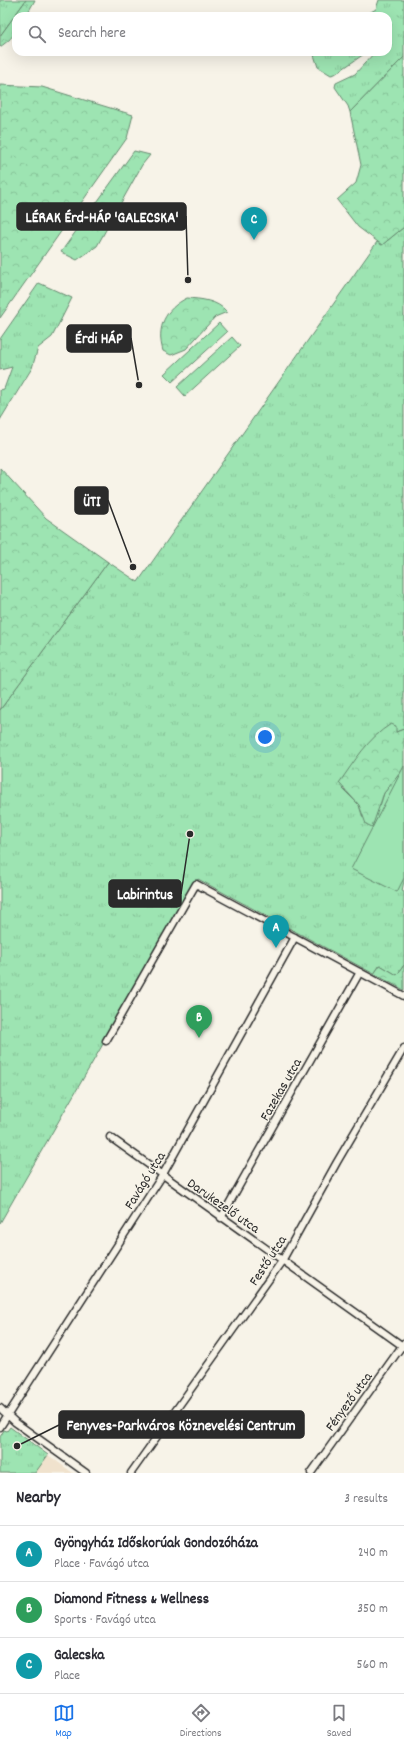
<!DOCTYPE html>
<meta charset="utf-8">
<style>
body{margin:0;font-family:Dekko,sans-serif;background:#f7f7f7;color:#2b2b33}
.you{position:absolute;left:265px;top:737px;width:14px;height:14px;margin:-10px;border:3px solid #fff;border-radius:50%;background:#1a73e8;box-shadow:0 0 0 6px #1a73e833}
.badge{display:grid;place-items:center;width:26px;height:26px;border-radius:50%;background:#1a73e8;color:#fff;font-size:13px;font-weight:700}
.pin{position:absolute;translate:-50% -33px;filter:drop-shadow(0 1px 2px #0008)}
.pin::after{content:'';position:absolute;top:21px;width:14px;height:12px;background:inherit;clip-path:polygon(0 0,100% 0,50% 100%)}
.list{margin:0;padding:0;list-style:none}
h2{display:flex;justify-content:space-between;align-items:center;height:52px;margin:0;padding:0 16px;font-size:17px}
h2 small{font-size:13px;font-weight:400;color:#7c7c81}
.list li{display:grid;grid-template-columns:26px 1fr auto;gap:12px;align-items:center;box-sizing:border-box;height:56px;padding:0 16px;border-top:1px solid #e1e1e2}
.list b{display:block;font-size:15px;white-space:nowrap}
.list p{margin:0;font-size:13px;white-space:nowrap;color:#7c7c81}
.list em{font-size:13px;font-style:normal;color:#7c7c81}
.icon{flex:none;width:22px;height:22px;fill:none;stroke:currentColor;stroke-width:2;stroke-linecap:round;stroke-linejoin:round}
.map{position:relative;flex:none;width:404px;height:1473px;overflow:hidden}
.search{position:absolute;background:#fff;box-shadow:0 4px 16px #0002;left:12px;right:12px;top:12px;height:44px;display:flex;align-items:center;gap:10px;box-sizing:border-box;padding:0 14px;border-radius:12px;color:#7c7c81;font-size:15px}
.sheet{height:220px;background:#fff}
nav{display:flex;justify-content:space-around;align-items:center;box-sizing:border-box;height:56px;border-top:1px solid #e1e1e2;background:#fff;font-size:11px;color:#7c7c81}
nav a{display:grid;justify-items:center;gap:2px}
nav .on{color:#1a73e8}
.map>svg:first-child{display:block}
</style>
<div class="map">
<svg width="404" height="1473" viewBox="0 0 404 1473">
<defs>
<pattern id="grass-tufts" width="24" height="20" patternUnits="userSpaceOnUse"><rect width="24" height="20" fill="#9de4b2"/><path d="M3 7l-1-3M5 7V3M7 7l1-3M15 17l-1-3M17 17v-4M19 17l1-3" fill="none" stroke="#87c499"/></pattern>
<pattern id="forest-crowns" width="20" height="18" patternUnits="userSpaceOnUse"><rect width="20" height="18" fill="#9de4b2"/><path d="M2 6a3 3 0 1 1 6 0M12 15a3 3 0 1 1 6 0" fill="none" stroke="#87c499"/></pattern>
</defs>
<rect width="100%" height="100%" fill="#f7f3e8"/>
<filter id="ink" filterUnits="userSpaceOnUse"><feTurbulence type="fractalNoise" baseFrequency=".025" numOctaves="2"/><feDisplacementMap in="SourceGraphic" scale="8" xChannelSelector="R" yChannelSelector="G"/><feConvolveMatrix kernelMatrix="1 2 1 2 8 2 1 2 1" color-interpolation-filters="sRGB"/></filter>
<g filter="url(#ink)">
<path fill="#f0e2cd" d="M 10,1427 L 48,1455 L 73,1473 L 0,1473 L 0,1437 L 4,1430 L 7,1431 Z"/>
<path fill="url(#grass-tufts)" stroke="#64886e" d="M 0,0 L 26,0 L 0,36 Z
M 379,0 L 404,0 L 404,57 L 350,112 L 348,106 L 335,87 L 336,83 L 355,74 L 375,52 L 388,52 L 388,16 L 364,16 L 376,9 Z
M 313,52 L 367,52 L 335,74 L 331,75 L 318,67 Z
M 404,227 L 404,729 L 396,732 L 343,789 L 359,805 L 363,818 L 380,806 L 384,793 L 404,768 L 404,881 L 402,891 L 404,892 L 404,965 L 397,975 L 380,965 L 374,974 L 198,879 L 0,1223 L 0,710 L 108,562 L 138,582 L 377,242 L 382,245 Z
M 39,283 L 72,298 L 52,337 L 38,348 L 32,368 L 0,420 L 0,390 L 4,389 L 12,367 L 0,370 L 0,339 Z
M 10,1427 L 48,1455 L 35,1473 L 0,1473 L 0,1437 L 4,1430 L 7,1431 Z"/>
<path fill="url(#forest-crowns)" stroke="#64886e" d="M 26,0 L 35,0 L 26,16 L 16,16 C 16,34 15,36 0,47 L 0,36 Z
M 404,57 L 404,227 L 382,245 L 358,227 L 337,200 L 356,183 L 361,165 L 350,112 Z
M 0,85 L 42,87 L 133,115 L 127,138 L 0,318 Z
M 134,151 L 150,155 L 142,165 L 97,246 L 77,260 L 61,252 Z
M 187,298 C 201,299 217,300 227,312 L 215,317 L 186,349 L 171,355 L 163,351 C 156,327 165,309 187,298 Z
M 0,468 L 46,518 L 108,562 L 0,710 Z
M 391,724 L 396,726 L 396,732 L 404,729 L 404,768 L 384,793 L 372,827 L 366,824 L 359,805 L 339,783 C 354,762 368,738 391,724 Z
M 380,965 L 397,975 L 404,965 L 404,990 L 374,974 Z"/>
<path fill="#9de4b2" stroke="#64886e" d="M 219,323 L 227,332 L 172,382 L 164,374 Z
M 232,337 L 240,346 L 185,396 L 177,387 Z
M 404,766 L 404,878 L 397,892 L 351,869 Z"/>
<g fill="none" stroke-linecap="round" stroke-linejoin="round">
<defs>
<path id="minor" d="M 106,1041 L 196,884 L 404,996
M 110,1137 L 404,1347
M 221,1218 L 360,972
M 0,1408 L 15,1422 L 86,1473
M 0,1427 L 162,1176 L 295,937
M 131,1473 L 282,1261 L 337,1162 L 404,1048
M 311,1473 L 404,1343"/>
</defs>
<use href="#minor" stroke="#2b2b2b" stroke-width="9"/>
<use href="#minor" stroke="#f7f3e8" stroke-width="6"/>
</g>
</g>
<g text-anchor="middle" stroke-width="3" stroke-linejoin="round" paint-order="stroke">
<g font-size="14" fill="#2b2b2b" stroke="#f7f3e8">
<text transform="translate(280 1089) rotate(-60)" y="5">Fazekas utca</text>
<text transform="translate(144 1180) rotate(-58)" y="5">Favágó utca</text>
<text transform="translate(224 1205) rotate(35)" y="5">Darukezelő utca</text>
<text transform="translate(267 1260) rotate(-57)" y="5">Festő utca</text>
<text transform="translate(348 1401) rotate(-54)" y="5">Fényező utca</text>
</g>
</g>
<path fill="none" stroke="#2b2b2b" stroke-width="1.5" d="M188 280L186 216M139 385L131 338M133 567L108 500M190 834L181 894M17 1446L59 1425"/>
<g fill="#2b2b2b" stroke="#f7f3e8" stroke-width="1.5">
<circle cx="188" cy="280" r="4"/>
<circle cx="139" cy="385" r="4"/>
<circle cx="133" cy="567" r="4"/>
<circle cx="190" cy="834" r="4"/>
<circle cx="17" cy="1446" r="4"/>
</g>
<g fill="#2b2b2b" stroke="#2b2b2b" stroke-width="1.5">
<rect x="17" y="203" width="169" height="27" rx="4"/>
<rect x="67" y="325" width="64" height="27" rx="4"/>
<rect x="75" y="487" width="33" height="27" rx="4"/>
<rect x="109" y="880" width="72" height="27" rx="4"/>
<rect x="59" y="1411" width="245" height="27" rx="4"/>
</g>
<g font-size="15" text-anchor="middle" font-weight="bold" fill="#fff">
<text x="102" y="222">LÉRAK Érd-HÁP 'GALECSKA'</text>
<text x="99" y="343">Érdi HÁP</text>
<text x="92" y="506">ÜTI</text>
<text x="145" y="899">Labirintus</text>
<text x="181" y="1430">Fenyves-Parkváros Köznevelési Centrum</text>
</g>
</svg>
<div class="you"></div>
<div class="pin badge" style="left:276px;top:948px;background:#0f9aa8">A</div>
<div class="pin badge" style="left:199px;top:1038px;background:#2e9e5b">B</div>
<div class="pin badge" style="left:254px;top:240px;background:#0f9aa8">C</div>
<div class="search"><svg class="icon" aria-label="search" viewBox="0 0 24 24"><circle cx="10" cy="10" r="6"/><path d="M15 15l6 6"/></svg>Search here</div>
</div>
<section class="sheet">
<h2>Nearby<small>3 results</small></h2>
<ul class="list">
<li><span class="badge" style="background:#0f9aa8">A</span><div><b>Gyöngyház Időskorúak Gondozóháza</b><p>Place · Favágó utca</p></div><em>240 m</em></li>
<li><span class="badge" style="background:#2e9e5b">B</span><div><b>Diamond Fitness &amp; Wellness</b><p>Sports · Favágó utca</p></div><em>350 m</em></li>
<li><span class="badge" style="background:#0f9aa8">C</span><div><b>Galecska</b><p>Place</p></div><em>560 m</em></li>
</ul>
</section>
<nav>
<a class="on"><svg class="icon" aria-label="map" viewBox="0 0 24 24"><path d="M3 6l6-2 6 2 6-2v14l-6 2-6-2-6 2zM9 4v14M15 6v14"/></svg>Map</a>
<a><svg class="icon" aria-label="directions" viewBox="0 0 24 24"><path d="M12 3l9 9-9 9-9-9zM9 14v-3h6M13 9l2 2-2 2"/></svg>Directions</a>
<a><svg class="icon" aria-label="saved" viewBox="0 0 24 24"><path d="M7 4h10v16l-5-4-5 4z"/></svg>Saved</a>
</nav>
